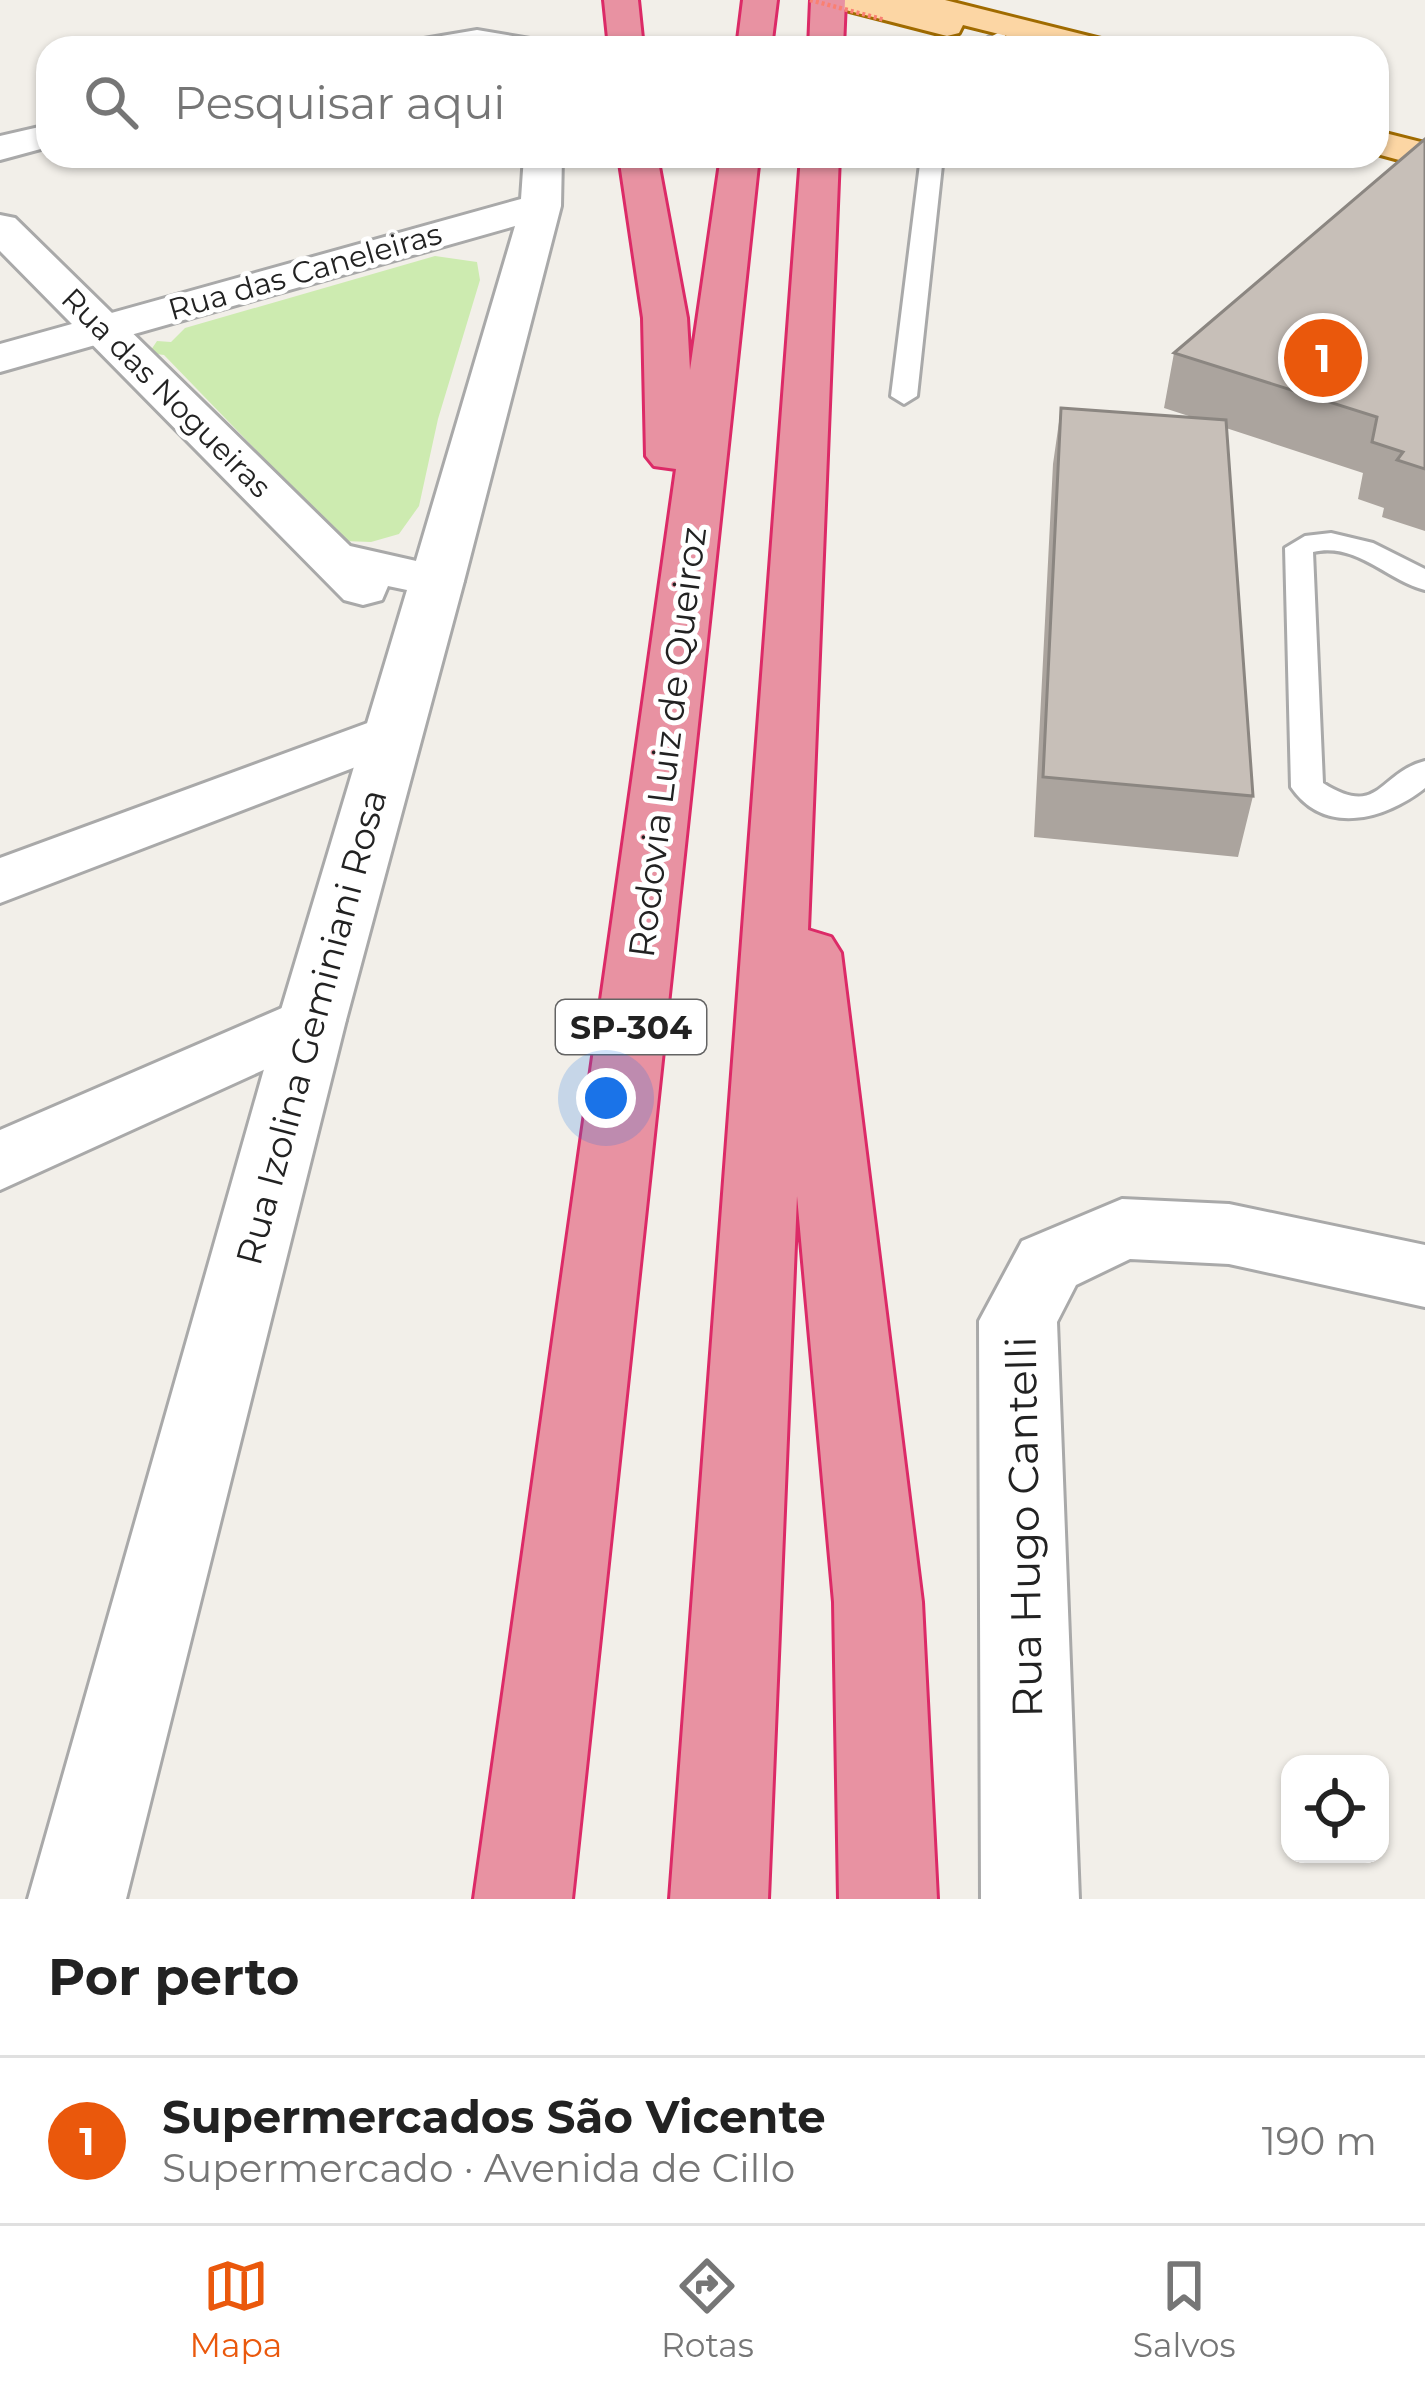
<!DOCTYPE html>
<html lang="pt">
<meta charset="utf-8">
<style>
body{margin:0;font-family:Montserrat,sans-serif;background:#f6f6f6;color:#222}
.controls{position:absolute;right:36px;bottom:36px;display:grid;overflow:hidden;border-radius:24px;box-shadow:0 3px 9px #0004}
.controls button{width:108px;height:108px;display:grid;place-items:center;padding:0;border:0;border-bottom:3px solid #e0e0e0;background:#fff;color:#222;font:60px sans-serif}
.you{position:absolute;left:606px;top:1098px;width:42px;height:42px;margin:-30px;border:9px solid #fff;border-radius:50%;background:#1a73e8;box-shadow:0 0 0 18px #1a73e833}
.badge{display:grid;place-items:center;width:78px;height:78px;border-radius:50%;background:#ea580c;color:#fff;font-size:39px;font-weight:700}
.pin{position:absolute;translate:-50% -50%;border:6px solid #fff;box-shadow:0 3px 12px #0006}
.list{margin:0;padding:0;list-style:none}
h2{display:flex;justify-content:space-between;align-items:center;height:156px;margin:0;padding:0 48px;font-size:51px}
h2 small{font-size:39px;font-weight:400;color:#767676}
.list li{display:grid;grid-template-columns:78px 1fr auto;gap:36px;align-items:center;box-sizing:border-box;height:168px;padding:0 48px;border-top:3px solid #e0e0e0}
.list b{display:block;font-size:45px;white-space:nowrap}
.list p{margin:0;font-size:39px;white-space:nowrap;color:#767676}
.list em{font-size:39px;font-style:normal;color:#767676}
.icon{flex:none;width:66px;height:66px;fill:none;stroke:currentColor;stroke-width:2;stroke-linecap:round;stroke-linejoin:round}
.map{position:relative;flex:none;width:1425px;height:1899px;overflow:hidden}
.search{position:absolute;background:#fff;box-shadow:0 3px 9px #0004;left:36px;right:36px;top:36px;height:132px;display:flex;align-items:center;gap:30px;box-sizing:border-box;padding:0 42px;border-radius:36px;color:#767676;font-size:45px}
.sheet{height:324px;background:#fff}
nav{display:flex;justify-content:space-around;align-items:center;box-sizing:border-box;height:168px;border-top:3px solid #e0e0e0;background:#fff;font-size:33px;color:#767676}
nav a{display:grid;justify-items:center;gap:6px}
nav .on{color:#ea580c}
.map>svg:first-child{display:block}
</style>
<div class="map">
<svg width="1425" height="1899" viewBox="0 0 1425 1899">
<rect width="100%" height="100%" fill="#f2efe9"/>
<path fill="#cdebb0" d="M 435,256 L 477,262 L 480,280 L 438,419 L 419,506 L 399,534 L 371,542 L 344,541 L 164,355 L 149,353 L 157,341 L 171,342 L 185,328 Z"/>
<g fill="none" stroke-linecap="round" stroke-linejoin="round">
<defs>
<path id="service" d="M 998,33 L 1005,35 L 1005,43 L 969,48 Z
M 921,156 L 943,156 L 917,396 L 904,404 L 891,396 Z
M 1331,533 L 1373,543 L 1425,569 L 1425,590 C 1386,580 1357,542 1313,552 L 1323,783 C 1380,819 1378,773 1425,761 L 1425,788 C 1386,819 1325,837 1291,787 L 1285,548 L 1305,536 Z"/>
<path id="minor" d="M 477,30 L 542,41 L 547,48 L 407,48 L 412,41 Z
M 48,125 L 48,147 L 0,160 L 0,136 Z
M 524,156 L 562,156 L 561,206 L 464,581 L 456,592 L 437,597 L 418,592 L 410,581 L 515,226 L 0,372 L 0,344 L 521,199 Z
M 392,714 L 413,719 L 421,732 L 413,745 L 0,903 L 0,858 Z
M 312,995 L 336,1003 L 346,1020 L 336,1037 L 0,1190 L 0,1130 Z"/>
<path id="tertiary" d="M 0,215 L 15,218 L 350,546 L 456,570 L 464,581 L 346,1020 L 126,1899 L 28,1899 L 278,1020 L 407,590 L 388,586 L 382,600 L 363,605 L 344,600 L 0,251 Z
M 1122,1199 L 1229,1204 L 1425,1245 L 1425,1307 L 1229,1264 L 1130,1259 L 1076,1285 L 1057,1322 L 1079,1899 L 981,1899 L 979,1321 L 1022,1241 Z"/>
<path id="primary" d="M 829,0 L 945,0 L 1109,41 L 1114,48 L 1055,48 L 963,25 L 959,33 L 947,36 L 834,7 Z
M 1377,131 L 1425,143 L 1425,167 L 1377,154 Z"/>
<path id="motorway" d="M 604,0 L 638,0 L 643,48 L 609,48 Z
M 743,0 L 777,0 L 771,48 L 737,48 Z
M 811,0 L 845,0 L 843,48 L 809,48 Z
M 619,156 L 657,156 L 687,318 L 690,370 L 721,156 L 759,156 L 572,1899 L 474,1899 L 676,469 L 654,466 L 646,456 L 643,318 Z
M 801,156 L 839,156 L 808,930 L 831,937 L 841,953 L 922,1602 L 937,1899 L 839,1899 L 834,1602 L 797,1196 L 768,1899 L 670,1899 Z"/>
</defs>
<use href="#service" stroke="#a9a9a9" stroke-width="6"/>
<use href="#minor" stroke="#a9a9a9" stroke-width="6"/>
<use href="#tertiary" stroke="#a9a9a9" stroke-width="6"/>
<use href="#primary" stroke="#a06b00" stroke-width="6"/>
<use href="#motorway" stroke="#dc2a67" stroke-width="6"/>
<use href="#service" fill="#fff" fill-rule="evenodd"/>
<use href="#minor" fill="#fff" fill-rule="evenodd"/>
<use href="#tertiary" fill="#fff" fill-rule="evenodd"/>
<use href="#primary" fill="#fcd6a4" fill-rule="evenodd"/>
<use href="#motorway" fill="#e892a2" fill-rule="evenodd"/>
<path stroke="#fa8072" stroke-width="4.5" stroke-dasharray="3 3" stroke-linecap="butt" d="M 810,0 L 885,20"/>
</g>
<path fill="#aba49e" d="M 1425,139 L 1425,531 L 1382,517 L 1384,508 L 1358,499 L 1363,473 L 1226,428 L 1253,796 L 1238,857 L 1034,837 L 1053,464 L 1061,408 L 1195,418 L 1164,408 L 1174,353 Z"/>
<path fill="#c7bfb8" stroke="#8b8681" stroke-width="3" d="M 1425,139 L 1425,469 L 1397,460 L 1403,452 L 1372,442 L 1377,417 L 1174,353 Z
M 1061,408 L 1226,420 L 1253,796 L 1043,777 Z"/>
<g text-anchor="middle" stroke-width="10" stroke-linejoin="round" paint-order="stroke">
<g font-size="30" fill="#222" stroke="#fff">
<text transform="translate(305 272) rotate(-16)" y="10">Rua das Caneleiras</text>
<text transform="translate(166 393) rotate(45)" y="10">Rua das Nogueiras</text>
</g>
<rect fill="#fff" stroke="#646464" stroke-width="3" x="556" y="1000" width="150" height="54" rx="9"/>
<g font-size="33" font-weight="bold" fill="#222">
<text x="631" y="1039">SP-304</text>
</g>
<g font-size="36" fill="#222" stroke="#fff">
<text transform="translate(667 742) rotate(-83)" y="13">Rodovia Luiz de Queiroz</text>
<text transform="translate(311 1027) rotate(-75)" y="13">Rua Izolina Geminiani Rosa</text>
</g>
<g font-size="42" fill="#222" stroke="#fff">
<text transform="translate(1024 1527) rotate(-91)" y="15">Rua Hugo Cantelli</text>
</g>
</g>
</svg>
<div class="controls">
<button><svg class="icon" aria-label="locate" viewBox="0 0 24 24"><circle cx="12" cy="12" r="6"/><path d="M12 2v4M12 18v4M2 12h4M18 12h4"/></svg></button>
</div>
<div class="you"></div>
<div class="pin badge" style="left:1323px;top:358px">1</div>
<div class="search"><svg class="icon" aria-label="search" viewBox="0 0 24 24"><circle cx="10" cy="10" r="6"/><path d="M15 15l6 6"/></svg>Pesquisar aqui</div>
</div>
<section class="sheet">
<h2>Por perto<small></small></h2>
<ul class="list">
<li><span class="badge">1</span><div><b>Supermercados São Vicente</b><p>Supermercado · Avenida de Cillo</p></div><em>190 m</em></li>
</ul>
</section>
<nav>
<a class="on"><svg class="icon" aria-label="map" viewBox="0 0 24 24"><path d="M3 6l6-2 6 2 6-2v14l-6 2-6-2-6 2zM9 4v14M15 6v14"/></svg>Mapa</a>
<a><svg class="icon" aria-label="directions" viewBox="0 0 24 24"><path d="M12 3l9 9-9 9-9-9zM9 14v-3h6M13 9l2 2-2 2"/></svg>Rotas</a>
<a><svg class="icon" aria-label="saved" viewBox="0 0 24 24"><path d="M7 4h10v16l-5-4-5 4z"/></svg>Salvos</a>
</nav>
